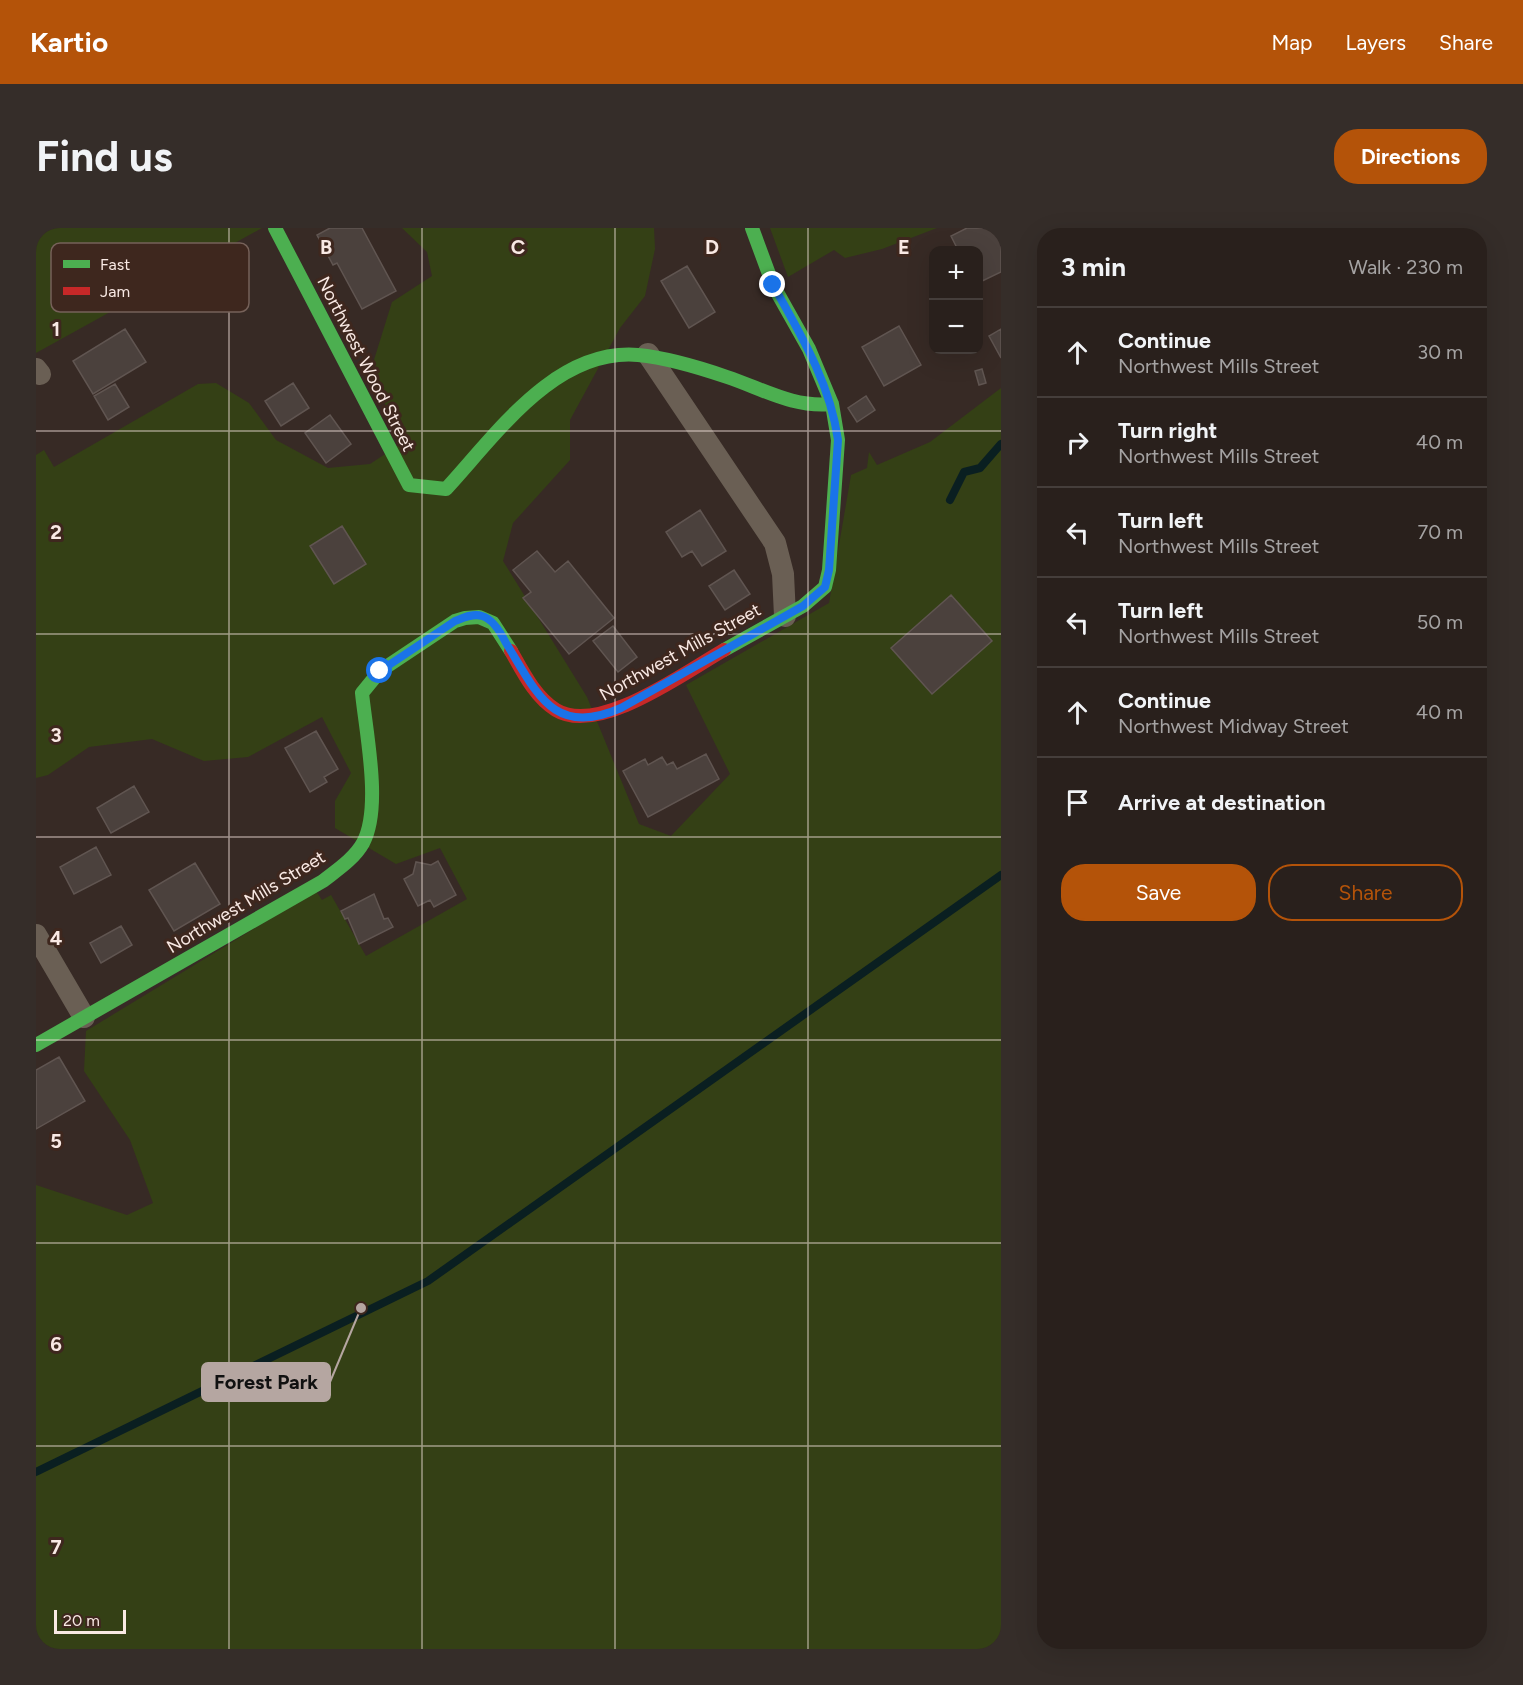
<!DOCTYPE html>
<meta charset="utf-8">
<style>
body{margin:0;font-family:Figtree,sans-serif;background:#352d29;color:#f1f3f6}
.controls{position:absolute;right:18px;top:18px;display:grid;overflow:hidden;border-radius:12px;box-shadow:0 6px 24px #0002}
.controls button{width:54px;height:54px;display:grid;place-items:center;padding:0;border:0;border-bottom:2px solid #453e3b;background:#29201c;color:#f1f3f6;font:30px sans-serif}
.scale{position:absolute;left:18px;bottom:15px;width:72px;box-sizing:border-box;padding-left:6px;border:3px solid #f9e9e4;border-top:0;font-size:16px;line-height:21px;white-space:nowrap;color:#f9e9e4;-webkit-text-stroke:4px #3e271e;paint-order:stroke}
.stop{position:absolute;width:18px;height:18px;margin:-14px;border:4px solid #1a73e8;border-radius:50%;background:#fff}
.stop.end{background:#1a73e8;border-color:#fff;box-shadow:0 2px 6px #0008}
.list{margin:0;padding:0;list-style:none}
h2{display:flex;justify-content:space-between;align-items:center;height:78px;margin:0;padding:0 24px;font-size:26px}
h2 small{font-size:20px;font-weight:400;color:#a5a3a3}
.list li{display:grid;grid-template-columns:39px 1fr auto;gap:18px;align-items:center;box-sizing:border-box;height:90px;padding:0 24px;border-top:2px solid #453e3b}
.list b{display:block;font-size:22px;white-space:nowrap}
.list p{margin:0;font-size:20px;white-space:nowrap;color:#a5a3a3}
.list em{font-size:20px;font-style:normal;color:#a5a3a3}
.actions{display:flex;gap:12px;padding:18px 24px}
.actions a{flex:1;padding:14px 0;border:2px solid #b45309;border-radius:24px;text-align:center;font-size:21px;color:#b45309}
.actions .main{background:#b45309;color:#fff}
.icon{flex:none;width:33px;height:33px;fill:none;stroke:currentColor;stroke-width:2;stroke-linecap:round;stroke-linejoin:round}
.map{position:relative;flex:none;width:965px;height:1421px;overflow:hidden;border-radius:24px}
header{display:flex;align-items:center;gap:36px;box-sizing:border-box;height:84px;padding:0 30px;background:#b45309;color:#fff}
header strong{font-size:28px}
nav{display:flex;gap:33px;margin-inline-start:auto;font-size:21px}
.intro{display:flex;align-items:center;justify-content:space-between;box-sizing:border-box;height:144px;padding:0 36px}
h1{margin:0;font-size:42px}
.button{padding:15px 27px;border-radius:24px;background:#b45309;color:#fff;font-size:21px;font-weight:700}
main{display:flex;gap:36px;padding:0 36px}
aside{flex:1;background:#29201c;border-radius:24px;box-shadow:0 6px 24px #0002}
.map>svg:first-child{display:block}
</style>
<header>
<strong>Kartio</strong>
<nav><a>Map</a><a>Layers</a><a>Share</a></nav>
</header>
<div class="intro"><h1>Find us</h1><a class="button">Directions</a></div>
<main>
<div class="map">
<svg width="965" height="1421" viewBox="0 0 965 1421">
<rect width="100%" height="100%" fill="#372a25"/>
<path fill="#344015" d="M 0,0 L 226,0 L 0,125 Z
M 366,0 L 618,0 L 619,21 L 609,68 L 584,100 L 534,192 L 534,232 L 477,295 L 467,333 L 551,469 L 603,596 L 635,608 L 694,546 L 650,457 L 793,375 L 815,247 L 831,240 L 833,224 L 841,237 L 894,214 L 965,160 L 965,1421 L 0,1421 L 0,957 L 91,987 L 117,975 L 94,912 L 48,843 L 50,803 L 280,663 L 286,672 L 295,667 L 330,728 L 431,671 L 404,620 L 360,636 L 299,600 L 299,573 L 315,545 L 286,489 L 212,529 L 168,533 L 116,511 L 53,519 L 12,547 L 0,550 L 0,227 L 8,222 L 18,239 L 162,156 L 180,155 L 213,175 L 240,212 L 292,240 L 334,236 L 369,213 L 346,171 L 337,135 L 356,74 L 396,48 L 391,24 Z
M 734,0 L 901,0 L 846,21 L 809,30 L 798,22 L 752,49 Z"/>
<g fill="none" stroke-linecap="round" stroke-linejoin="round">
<path stroke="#0a1f21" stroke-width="8" d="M 914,272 L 928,244 L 944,240 L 965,216
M 0,1244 L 392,1053 L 965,647"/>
</g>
<path fill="#4b413d" stroke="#605551" stroke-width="1.5" d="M 294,0 L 326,0 L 360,63 L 326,81 L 301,35 L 297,37 L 281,7 Z
M 931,0 L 965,0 L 965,44 L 942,55 L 942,22 L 922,22 L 915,8 Z
M 651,38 L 679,84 L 653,100 L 625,53 Z
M 863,98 L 885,137 L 848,158 L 826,119 Z
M 89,101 L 110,134 L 57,166 L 37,133 Z
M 965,101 L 965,130 L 953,108 Z
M 946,141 L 950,155 L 943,157 L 939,143 Z
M 257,155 L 273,180 L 245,198 L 229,173 Z
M 79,156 L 93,179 L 72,192 L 58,168 Z
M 830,168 L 839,182 L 821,194 L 812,180 Z
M 294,187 L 315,216 L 290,235 L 269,205 Z
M 664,282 L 690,323 L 666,338 L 656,323 L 646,329 L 630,304 Z
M 306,298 L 330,336 L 298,356 L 274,318 Z
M 501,323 L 519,344 L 532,333 L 578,390 L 533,426 L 487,370 L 495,364 L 477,342 Z
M 698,342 L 714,366 L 689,382 L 673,358 Z
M 915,367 L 956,413 L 896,466 L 855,420 Z
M 577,398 L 601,429 L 582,444 L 557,413 Z
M 280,503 L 302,541 L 288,549 L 291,554 L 274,564 L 249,520 Z
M 670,526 L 683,551 L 612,589 L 587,543 L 609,531 L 612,537 L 626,529 L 631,537 L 637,534 L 641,541 Z
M 98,558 L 113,584 L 75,605 L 61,580 Z
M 60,619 L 75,647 L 38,666 L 24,639 Z
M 402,633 L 420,667 L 398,679 L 394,672 L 382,678 L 368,651 L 377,646 L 380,634 L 395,637 Z
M 159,635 L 184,676 L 138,703 L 113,662 Z
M 338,666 L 348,691 L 352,690 L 357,699 L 323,716 L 312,690 L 309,691 L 305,683 Z
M 85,698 L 96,717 L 65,735 L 54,715 Z
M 23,829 L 49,873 L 0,901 L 0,842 Z"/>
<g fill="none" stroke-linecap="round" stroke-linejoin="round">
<path stroke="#6a5f54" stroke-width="22" d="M 612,126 L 739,315 L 747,346 L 749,388
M 0,141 L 4,146
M 0,707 L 48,789"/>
<path stroke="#4caf50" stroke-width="14" d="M 239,0 L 373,257 L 410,261 C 460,207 519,120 602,127 C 633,130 662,139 691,149 C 727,161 757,180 796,176
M 688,422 L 767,378 L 789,359 L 793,342 L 802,212 L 796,176 L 773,121 L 737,57 L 716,0
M 0,817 L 287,653 C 301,642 318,631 327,615 C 346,580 330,505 326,465 L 344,443 L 419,393 L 429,390 L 443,389 L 457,395 L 475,423"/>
<path stroke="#c62828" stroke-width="14" d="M 475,423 C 487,444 499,469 520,482 C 563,508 649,444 688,422"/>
</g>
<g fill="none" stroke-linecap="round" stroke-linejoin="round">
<path stroke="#1a73e8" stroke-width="8" d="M 344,443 L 419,393 C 427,390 437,385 446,388 C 457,391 465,405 470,415 C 501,465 517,510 585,480 L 767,378 L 789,359 L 793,342 L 802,212 C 794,155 765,107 737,57"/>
</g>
<path fill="none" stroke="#f9e9e4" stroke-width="1.5" stroke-opacity="0.55" d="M 193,0 L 193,1421M 386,0 L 386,1421M 579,0 L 579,1421M 772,0 L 772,1421M 0,203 L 965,203M 0,406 L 965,406M 0,609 L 965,609M 0,812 L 965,812M 0,1015 L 965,1015M 0,1218 L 965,1218"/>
<g text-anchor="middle" stroke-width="6" stroke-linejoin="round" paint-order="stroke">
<g font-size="18" fill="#f9e9e4" stroke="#3e271e">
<text transform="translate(330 136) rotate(63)" y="6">Northwest Wood Street</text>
<text transform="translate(644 424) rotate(-29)" y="6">Northwest Mills Street</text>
<text transform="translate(210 674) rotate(-31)" y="6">Northwest Mills Street</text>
</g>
</g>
<rect x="15" y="15" width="198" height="69" rx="9" fill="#3e271e" stroke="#766159" stroke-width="1.5"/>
<rect x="27" y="32" width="27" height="8" fill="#4caf50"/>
<rect x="27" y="59" width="27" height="8" fill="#c62828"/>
<g font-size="16" fill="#f9e9e4">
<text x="64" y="42">Fast</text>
<text x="64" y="69">Jam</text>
</g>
<g font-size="20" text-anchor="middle" font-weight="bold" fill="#f9e9e4" stroke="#3e271e" stroke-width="6" stroke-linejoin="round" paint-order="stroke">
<text x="290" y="26">B</text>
<text x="482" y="26">C</text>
<text x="676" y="26">D</text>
<text x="868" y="26">E</text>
<text x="20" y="108">1</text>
<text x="20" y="311">2</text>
<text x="20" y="514">3</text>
<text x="20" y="717">4</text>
<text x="20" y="920">5</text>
<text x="20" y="1123">6</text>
<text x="20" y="1326">7</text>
</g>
<path fill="none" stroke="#b5a6a1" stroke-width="2" d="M325 1080L294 1154"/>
<circle fill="#b5a6a1" stroke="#3e271e" stroke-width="2" cx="325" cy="1080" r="6"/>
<rect fill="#b5a6a1" stroke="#b5a6a1" stroke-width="2" x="166" y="1135" width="128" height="38" rx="6"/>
<g font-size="20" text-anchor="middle" font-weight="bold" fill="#111">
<text x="230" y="1161">Forest Park</text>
</g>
</svg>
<div class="controls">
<button>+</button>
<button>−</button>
</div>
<div class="scale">20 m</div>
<div class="stop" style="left:344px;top:443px"></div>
<div class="stop end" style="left:737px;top:57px"></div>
</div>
<aside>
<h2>3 min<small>Walk · 230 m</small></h2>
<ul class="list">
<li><svg class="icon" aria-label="ahead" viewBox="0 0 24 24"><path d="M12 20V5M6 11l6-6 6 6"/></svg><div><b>Continue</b><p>Northwest Mills Street</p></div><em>30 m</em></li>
<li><svg class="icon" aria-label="right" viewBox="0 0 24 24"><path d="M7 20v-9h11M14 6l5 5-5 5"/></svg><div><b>Turn right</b><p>Northwest Mills Street</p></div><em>40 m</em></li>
<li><svg class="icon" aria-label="left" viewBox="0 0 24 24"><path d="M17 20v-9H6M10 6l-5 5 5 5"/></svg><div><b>Turn left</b><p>Northwest Mills Street</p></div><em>70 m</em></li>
<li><svg class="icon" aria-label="left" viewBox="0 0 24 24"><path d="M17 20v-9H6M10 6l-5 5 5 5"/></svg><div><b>Turn left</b><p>Northwest Mills Street</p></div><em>50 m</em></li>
<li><svg class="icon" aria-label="ahead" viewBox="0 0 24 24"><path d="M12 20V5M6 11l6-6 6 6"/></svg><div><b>Continue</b><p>Northwest Midway Street</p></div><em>40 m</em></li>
<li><svg class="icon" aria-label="arrive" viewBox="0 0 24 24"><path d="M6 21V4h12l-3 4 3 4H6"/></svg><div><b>Arrive at destination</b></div></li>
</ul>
<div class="actions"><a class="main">Save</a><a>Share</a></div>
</aside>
</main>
